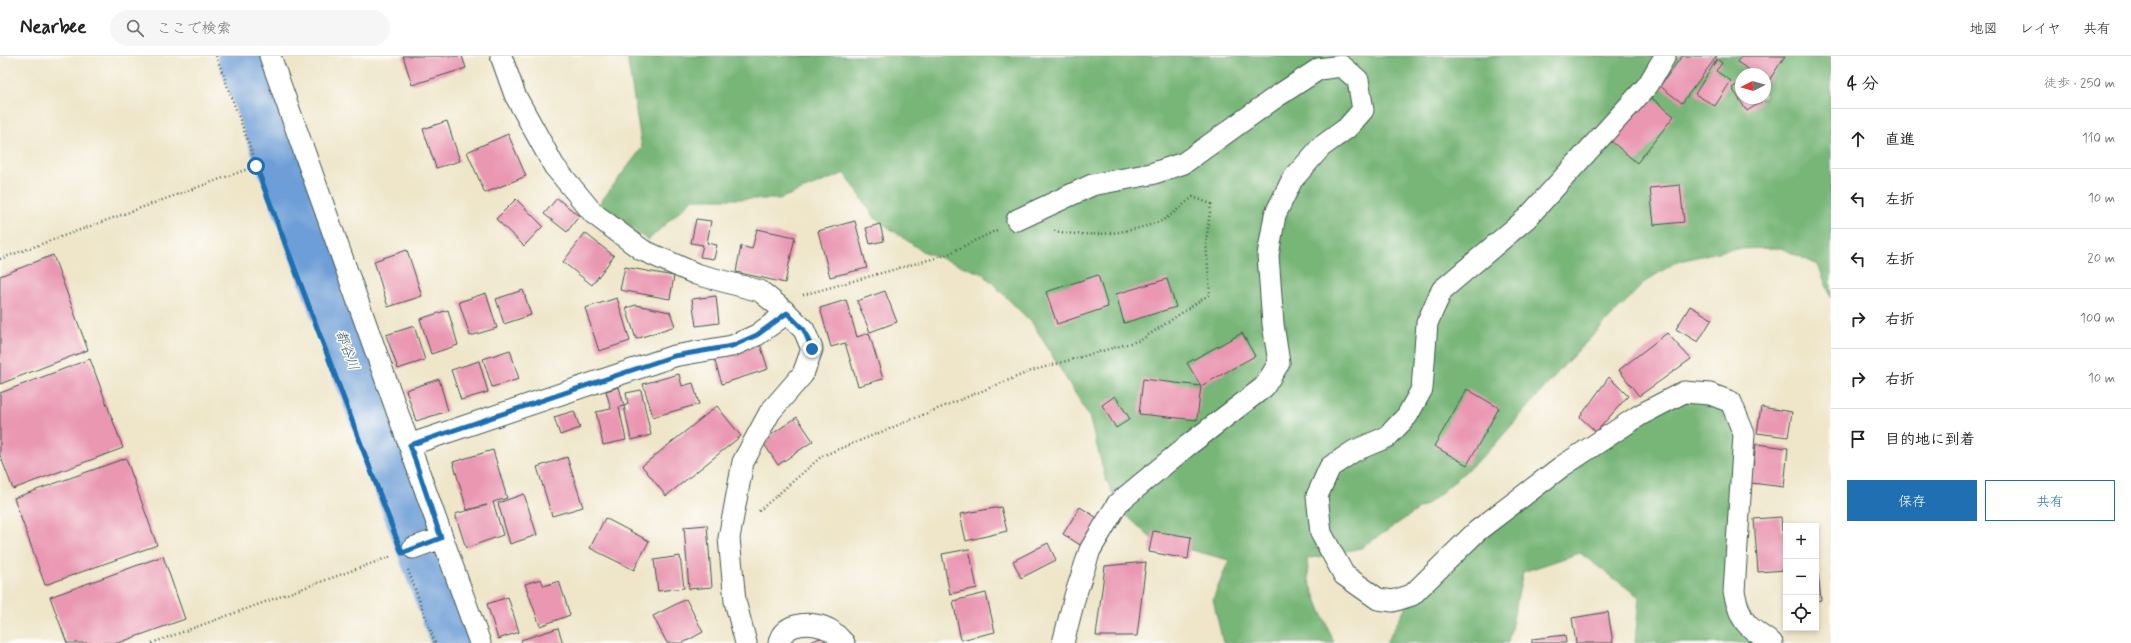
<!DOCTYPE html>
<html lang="ja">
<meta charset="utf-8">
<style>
body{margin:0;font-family:Mynerve,"Klee One",sans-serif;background:#f6f6f6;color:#222}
.controls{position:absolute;right:12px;bottom:12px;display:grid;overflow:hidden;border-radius:0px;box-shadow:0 2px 6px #0003}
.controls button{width:36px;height:36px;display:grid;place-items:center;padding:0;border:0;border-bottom:1px solid #e0e0e0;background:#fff;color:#222;font:20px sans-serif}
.compass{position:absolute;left:1735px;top:12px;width:36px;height:36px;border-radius:50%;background:#fff;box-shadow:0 2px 6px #0003;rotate:265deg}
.stop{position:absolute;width:12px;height:12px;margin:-9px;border:3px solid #1f6fb2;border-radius:50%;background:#fff}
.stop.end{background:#1f6fb2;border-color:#fff;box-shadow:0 1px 4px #0008}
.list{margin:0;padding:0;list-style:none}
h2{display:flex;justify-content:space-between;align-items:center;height:52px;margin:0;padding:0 16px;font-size:17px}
h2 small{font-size:13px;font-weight:400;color:#767676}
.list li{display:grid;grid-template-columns:26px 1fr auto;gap:12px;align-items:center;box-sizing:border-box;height:60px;padding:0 16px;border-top:1px solid #e0e0e0}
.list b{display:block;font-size:15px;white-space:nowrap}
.list em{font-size:13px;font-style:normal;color:#767676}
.actions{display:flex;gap:8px;padding:12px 16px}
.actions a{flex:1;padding:9px 0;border:1px solid #1f6fb2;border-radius:0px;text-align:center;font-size:14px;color:#1f6fb2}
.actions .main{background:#1f6fb2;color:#fff}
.icon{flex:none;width:22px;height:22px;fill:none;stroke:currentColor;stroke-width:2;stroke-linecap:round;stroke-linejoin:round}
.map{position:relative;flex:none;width:1831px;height:587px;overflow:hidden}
header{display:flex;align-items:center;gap:24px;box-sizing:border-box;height:56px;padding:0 20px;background:#fff;border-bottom:1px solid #e0e0e0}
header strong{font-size:19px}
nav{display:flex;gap:22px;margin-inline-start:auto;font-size:14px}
.search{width:280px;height:36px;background:#f6f6f6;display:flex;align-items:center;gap:10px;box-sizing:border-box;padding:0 14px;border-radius:22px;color:#767676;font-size:15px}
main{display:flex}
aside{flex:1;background:#fff}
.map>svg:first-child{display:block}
</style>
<header>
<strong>Nearbee</strong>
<div class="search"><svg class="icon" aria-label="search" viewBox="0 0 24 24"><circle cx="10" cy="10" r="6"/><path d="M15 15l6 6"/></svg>ここで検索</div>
<nav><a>地図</a><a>レイヤ</a><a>共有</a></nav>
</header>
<main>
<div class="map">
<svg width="1831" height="587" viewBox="0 0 1831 587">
<rect width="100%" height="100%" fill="#fdfcf7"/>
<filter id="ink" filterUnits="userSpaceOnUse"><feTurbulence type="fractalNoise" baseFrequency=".025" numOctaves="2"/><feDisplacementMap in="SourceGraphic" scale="8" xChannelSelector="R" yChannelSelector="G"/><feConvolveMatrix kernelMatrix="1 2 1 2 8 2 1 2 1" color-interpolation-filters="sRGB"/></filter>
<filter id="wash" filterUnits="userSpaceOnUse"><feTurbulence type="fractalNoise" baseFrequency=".012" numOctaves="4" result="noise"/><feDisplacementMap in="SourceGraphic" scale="16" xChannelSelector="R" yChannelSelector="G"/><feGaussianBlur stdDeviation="0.9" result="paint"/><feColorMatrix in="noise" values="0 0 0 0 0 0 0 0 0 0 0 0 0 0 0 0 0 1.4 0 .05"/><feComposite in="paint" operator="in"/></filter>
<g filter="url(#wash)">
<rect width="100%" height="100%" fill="#efe6ca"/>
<path fill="#78b678" stroke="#4c7a56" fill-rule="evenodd" d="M 627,0 L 1831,0 L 1831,241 L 1818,209 L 1781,192 L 1730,193 L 1676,206 L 1646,225 L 1566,307 L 1490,394 L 1434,443 L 1361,492 L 1307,503 L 1309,525 L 1334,587 L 1223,587 L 1213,543 L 1229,504 L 1153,484 L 1122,455 L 1106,424 L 1089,360 L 1033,268 L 983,218 L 922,195 L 875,162 L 845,117 L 779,143 L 693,143 L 648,184 L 599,148 L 642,92 ZM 1741,18 L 1765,18 L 1765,42 L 1741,42 Z
M 1710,338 L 1744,378 L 1734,536 L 1772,587 L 1635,587 L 1639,541 L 1580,497 L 1523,516 L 1508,587 L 1386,587 L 1412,539 L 1640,359 Z"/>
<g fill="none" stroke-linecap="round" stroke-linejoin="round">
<path stroke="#6d9ed7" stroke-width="47" d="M 241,0 L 455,587"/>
</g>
<g id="blocks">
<path fill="#ea97b2" d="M 403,0 L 462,0 L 466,12 L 412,29 Z
M 1682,0 L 1717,0 L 1682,47 L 1660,30 Z
M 1741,0 L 1785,0 L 1768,26 L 1765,24 L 1765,18 L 1756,18 L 1737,6 Z
M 1717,3 L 1722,7 L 1716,15 L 1731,25 L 1715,50 L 1695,38 Z
M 1741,26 L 1741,42 L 1758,42 L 1761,46 L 1747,55 L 1732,32 Z
M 1648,39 L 1674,60 L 1637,107 L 1611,85 Z
M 447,65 L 460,105 L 436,112 L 423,73 Z
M 508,78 L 526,120 L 485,137 L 467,96 Z
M 1680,129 L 1684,166 L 1654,169 L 1650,132 Z
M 557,142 L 579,160 L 567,176 L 544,158 Z
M 516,143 L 543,170 L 524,190 L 496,163 Z
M 696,163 L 711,165 L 707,187 L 717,189 L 714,203 L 700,201 L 703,189 L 691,187 Z
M 855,165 L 867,212 L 830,221 L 818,175 Z
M 880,168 L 884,185 L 870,188 L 866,172 Z
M 757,173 L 795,181 L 785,227 L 736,216 L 741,190 L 752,193 Z
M 585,177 L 614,200 L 592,229 L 563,206 Z
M 407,194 L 422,240 L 388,251 L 374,205 Z
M 53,199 L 88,294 L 0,328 L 0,220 Z
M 625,211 L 674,220 L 670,243 L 620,234 Z
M 1098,219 L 1108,251 L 1057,268 L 1046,236 Z
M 1167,223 L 1176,251 L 1124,267 L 1116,238 Z
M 523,234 L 531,259 L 504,268 L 496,243 Z
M 885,235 L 897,266 L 870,276 L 857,245 Z
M 486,237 L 497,272 L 470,280 L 459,246 Z
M 716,240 L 719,267 L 696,270 L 692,243 Z
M 617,242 L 630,285 L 599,295 L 585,252 Z
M 846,244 L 857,281 L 869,277 L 883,323 L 858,330 L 845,287 L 831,291 L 820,252 Z
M 636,249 L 670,256 L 675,270 L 636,283 L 626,252 Z
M 1690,250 L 1712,263 L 1698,286 L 1676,273 Z
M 448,254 L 458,289 L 431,298 L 420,263 Z
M 414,270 L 425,304 L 398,313 L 386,279 Z
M 1242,277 L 1255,300 L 1201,330 L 1187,307 Z
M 1667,277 L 1691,303 L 1639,340 L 1619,314 Z
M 760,288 L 768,313 L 722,328 L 714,302 Z
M 510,294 L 519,323 L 492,331 L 483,303 Z
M 90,303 L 123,392 L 13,433 L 0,399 L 0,337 Z
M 479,305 L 488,336 L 461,344 L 451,314 Z
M 679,318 L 682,330 L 693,327 L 699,348 L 653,361 L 643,328 Z
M 1609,321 L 1628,340 L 1596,376 L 1580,361 Z
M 439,323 L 448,355 L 416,365 L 406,334 Z
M 1143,323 L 1201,330 L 1197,364 L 1139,358 Z
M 619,331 L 624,350 L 619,351 L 626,384 L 603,389 L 596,356 L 611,353 L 606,335 Z
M 1467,333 L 1499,352 L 1467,409 L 1434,390 Z
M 641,334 L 651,379 L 631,384 L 624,350 L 628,348 L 626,337 Z
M 1115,340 L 1130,363 L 1116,372 L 1102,349 Z
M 717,350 L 741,380 L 666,440 L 642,410 Z
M 1761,351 L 1792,356 L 1788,381 L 1757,377 Z
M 574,355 L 580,372 L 560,379 L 554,361 Z
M 797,361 L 813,385 L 778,409 L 762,385 Z
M 1756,388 L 1788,392 L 1784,431 L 1751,427 Z
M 493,394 L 507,442 L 493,446 L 503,479 L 466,492 L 455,458 L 487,449 L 467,454 L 453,406 Z
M 567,401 L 583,451 L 552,460 L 537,411 Z
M 126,402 L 157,489 L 45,529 L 14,442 Z
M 524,438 L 537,479 L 510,488 L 498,447 Z
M 1001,451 L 1007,475 L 966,485 L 960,458 Z
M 1080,451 L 1102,465 L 1085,492 L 1063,478 Z
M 1781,461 L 1782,475 L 1786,474 L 1786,514 L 1758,516 L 1754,463 Z
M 605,462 L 649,485 L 634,514 L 590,492 Z
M 707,469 L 712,531 L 689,533 L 684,471 Z
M 1153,475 L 1191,481 L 1188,503 L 1149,496 Z
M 1048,487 L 1056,504 L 1021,522 L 1013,505 Z
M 969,493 L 977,532 L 950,538 L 942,498 Z
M 1816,499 L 1821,544 L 1816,545 Z
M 163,500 L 185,563 L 118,587 L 67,587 L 50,541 Z
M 680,500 L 684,532 L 658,535 L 654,504 Z
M 1146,506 L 1137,580 L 1096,580 L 1105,510 Z
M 541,523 L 544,530 L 559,525 L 570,559 L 540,570 L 525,528 Z
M 986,537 L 995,576 L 961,584 L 953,545 Z
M 508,541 L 519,576 L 498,583 L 487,548 Z
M 686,543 L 703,576 L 683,587 L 667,587 L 653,560 Z
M 1608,556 L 1613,587 L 1576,587 L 1572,562 Z
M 558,572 L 563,587 L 522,587 L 521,584 Z
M 1565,579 L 1566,587 L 1532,587 L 1532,583 Z
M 823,581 L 825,587 L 807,587 Z"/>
</g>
</g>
<g filter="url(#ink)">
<use href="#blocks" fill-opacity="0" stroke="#3e564a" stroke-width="1"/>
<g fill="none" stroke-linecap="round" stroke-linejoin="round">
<defs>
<path id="street" d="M 270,0 L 480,587
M 501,0 L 515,39 L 554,110 L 593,157 L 642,194 L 696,218 L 760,235 L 787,257 L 804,274 L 812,293 L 803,318 L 770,356 L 743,406 L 729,482 L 735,545 L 746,587
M 1665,0 L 1648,29 L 1527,162 L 1442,234 L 1427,267 L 1422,333 L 1407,360 L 1387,381 L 1354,395 L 1330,411 L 1317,440 L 1321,477 L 1344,519 L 1378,543 L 1393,545 L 1412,539 L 1477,475 L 1561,411 L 1640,359 L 1684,336 L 1710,338 L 1731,346 L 1744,378 L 1734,536 C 1741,567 1745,569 1772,587
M 1017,164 L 1092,129 L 1151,118 L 1184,107 L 1276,41 L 1319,13 L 1342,10 L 1358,24 L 1363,54 L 1347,72 L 1321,91 L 1292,124 L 1275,159 L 1268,199 L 1273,268 L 1279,307 L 1264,331 L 1187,390 L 1118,447 L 1090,494 L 1075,540 L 1063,587
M 409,389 L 674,300 L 732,290 L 757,279 L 787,257
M 413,492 L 441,482
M 779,587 C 782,565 815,565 830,574 C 835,577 840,583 844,587"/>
</defs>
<use href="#street" stroke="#3e564a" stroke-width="23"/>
<path stroke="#3e564a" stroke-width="2.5" stroke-dasharray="1 3" stroke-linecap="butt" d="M 216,0 L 395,478
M 0,203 L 256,110
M 803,239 L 946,199 L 997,174
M 759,455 L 822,400 L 1031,315 L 1141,284 L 1210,238 L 1206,186 L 1211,148 L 1193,141 C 1183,148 1172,160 1161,165 C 1131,177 1083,183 1052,174
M 408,514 L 435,587
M 152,587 L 392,500"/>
<use href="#street" stroke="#fff" stroke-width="21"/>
</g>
</g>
<g fill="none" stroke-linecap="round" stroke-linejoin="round" filter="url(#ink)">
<path stroke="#1f6fb2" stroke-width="5" d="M 256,110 L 402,497 L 441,482 L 410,389 L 674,300 L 732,290 L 757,279 L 787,257 L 804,274 L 812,293"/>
</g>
<g text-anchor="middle" stroke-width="3" stroke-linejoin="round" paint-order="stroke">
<g font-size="14" font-style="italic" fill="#3a5f6d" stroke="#fdfcf7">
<text transform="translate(348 294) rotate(70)" y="5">都谷川</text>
</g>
</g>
</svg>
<div class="controls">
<button>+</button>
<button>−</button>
<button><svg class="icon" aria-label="locate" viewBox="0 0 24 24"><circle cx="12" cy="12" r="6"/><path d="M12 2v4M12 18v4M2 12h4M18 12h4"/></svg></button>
</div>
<svg class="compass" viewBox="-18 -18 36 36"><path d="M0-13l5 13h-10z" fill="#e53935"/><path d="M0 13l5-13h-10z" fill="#767676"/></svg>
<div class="stop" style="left:256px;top:110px"></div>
<div class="stop end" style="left:812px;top:293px"></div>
</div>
<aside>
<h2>4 分<small>徒歩 · 250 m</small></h2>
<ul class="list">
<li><svg class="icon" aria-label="ahead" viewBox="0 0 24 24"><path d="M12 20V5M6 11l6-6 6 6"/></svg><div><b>直進</b></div><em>110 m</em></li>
<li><svg class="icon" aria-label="left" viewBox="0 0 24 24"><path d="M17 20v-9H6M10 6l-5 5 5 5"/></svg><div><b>左折</b></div><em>10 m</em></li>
<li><svg class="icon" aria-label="left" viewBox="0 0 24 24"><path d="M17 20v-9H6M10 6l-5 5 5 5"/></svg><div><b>左折</b></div><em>20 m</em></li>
<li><svg class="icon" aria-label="right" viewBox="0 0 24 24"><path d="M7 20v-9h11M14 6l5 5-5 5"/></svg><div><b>右折</b></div><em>100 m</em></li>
<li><svg class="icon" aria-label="right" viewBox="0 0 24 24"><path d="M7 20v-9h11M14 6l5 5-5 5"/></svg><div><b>右折</b></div><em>10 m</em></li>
<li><svg class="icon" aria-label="arrive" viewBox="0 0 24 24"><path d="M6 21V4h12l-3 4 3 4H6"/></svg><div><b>目的地に到着</b></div></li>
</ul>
<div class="actions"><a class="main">保存</a><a>共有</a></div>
</aside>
</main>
